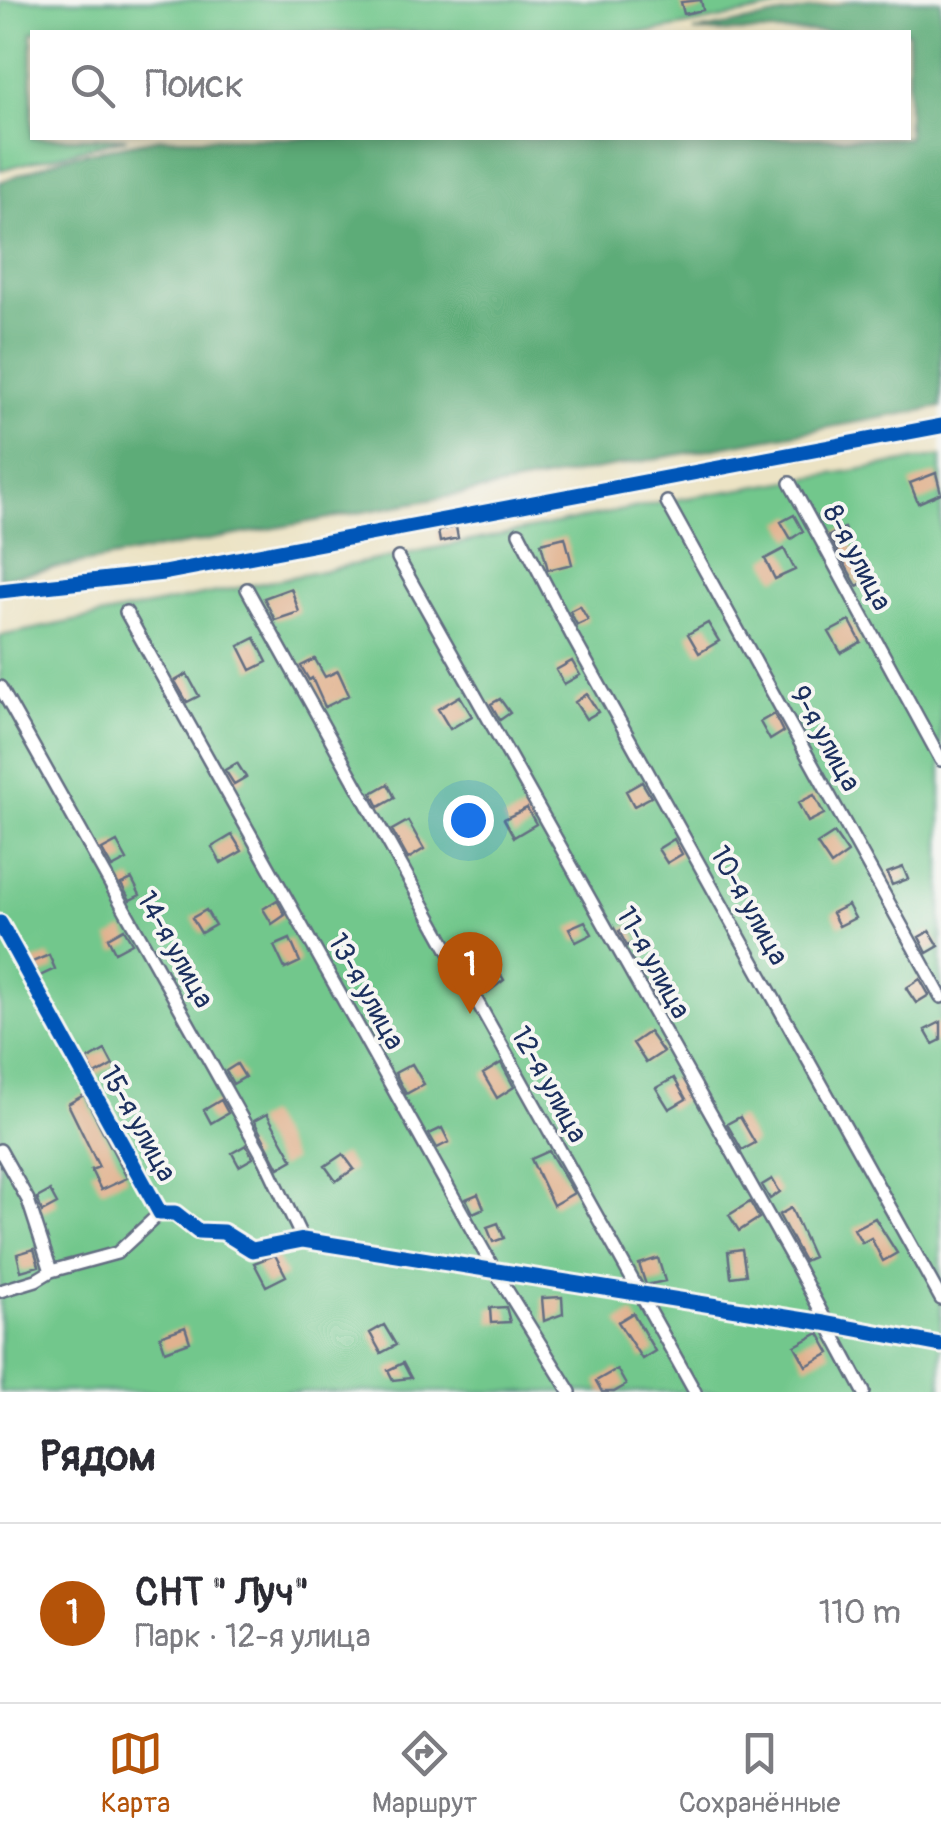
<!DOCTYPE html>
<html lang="ru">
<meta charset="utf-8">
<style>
body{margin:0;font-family:Pangolin,sans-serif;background:#f7f7f7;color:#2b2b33}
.you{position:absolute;left:468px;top:820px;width:35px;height:35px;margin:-25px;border:8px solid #fff;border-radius:50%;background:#1a73e8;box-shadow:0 0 0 15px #1a73e833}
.badge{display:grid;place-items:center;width:65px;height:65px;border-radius:50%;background:#b45309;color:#fff;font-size:32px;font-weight:700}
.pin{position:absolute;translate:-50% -82px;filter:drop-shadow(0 2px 5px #0008)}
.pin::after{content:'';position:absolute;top:52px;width:35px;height:30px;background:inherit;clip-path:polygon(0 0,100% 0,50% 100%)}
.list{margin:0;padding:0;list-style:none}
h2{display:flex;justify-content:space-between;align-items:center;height:130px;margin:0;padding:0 40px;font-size:42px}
h2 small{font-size:32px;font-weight:400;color:#7c7c81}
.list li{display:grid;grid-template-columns:65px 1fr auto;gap:30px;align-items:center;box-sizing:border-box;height:180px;padding:0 40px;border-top:2px solid #e1e1e2}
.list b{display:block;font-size:38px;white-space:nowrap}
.list p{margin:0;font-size:32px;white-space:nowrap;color:#7c7c81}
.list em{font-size:32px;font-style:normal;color:#7c7c81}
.icon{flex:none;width:55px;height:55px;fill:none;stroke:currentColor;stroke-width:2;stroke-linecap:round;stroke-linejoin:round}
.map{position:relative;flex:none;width:941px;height:1392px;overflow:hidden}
.search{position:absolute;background:#fff;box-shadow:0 5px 15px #0003;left:30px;right:30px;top:30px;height:110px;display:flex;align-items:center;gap:25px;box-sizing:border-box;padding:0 35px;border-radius:0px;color:#7c7c81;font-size:38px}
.sheet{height:310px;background:#fff}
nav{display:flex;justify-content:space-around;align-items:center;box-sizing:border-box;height:140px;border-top:2px solid #e1e1e2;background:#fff;font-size:28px;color:#7c7c81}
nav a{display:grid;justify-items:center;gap:5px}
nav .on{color:#b45309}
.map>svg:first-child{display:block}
</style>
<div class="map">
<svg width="941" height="1392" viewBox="0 0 941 1392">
<rect width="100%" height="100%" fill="#f6f6f2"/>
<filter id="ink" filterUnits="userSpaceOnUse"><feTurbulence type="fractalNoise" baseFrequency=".01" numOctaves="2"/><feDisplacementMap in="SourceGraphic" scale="20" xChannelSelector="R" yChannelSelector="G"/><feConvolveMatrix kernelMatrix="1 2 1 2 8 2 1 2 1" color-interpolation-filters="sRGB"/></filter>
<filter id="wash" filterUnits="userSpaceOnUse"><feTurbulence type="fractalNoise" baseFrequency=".0048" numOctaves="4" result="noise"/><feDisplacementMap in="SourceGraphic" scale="40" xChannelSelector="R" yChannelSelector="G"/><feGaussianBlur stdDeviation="2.25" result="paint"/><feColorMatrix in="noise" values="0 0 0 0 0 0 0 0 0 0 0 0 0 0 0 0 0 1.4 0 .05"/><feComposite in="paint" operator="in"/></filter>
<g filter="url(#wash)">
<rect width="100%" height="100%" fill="#ece3c4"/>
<path fill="#72c78c" stroke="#467b75" stroke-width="2.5" d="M 0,0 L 818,0 L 652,32 L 32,32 L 32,138 L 127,138 L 0,170 Z
M 941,456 L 941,1392 L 0,1392 L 0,636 L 668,501 Z"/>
<path fill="#5dac78" stroke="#3c6e6b" stroke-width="2.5" d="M 857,0 L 941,0 L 941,407 L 0,578 L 0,182 L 65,157 L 161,138 L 908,138 L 908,32 L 694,32 Z"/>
<g id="blocks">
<path fill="#e1b28f" d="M 701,0 L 703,10 L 684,14 L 681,2 Z
M 936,473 L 941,493 L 918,503 L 910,483 Z
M 794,515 L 803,531 L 791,539 L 781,522 Z
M 456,527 L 458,538 L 440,542 L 438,531 Z
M 844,528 L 868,580 L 857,586 L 829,536 Z
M 565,537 L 572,564 L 548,570 L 541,543 Z
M 784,549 L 795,570 L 775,579 L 765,559 Z
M 291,588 L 299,612 L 275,620 L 264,598 Z
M 580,606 L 588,620 L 577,625 L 570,611 Z
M 850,621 L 861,642 L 841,653 L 829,632 Z
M 708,623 L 719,641 L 699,653 L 688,634 Z
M 255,638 L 267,662 L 251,670 L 239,646 Z
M 315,659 L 325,677 L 338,671 L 349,695 L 325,707 L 312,678 L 309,680 L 301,666 Z
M 572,661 L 580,675 L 564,684 L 556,670 Z
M 187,674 L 199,696 L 187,702 L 175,681 Z
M 587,694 L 598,712 L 586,719 L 575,702 Z
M 460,696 L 472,716 L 450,729 L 438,709 Z
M 500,699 L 510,713 L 500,720 L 491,704 Z
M 774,714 L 783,732 L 770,740 L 760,722 Z
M 237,763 L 246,777 L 234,784 L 225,770 Z
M 642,782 L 651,797 L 634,806 L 626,791 Z
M 388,784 L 395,798 L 379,807 L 372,793 Z
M 814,795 L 824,814 L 808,822 L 798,803 Z
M 527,808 L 536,824 L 514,837 L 504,819 Z
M 408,821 L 424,849 L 408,859 L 392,830 Z
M 834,833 L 848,853 L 831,865 L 817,844 Z
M 232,835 L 242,851 L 221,863 L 212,847 Z
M 674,839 L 682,854 L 667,863 L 658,849 Z
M 117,842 L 127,860 L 112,868 L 102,850 Z
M 903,867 L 908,879 L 892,885 L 887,873 Z
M 132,879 L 140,895 L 130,900 L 121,884 Z
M 277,900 L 285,915 L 272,924 L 263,909 Z
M 848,905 L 855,918 L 839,926 L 832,913 Z
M 206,910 L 215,925 L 201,933 L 192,918 Z
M 585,921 L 592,934 L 576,942 L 569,928 Z
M 630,926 L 638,940 L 627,946 L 619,931 Z
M 124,929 L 132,943 L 115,952 L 108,938 Z
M 930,931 L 939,946 L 927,953 L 919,937 Z
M 290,939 L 300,962 L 285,969 L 274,946 Z
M 49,955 L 55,969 L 40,976 L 32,962 Z
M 497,969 L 504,980 L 487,993 L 479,982 Z
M 920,979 L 929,995 L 916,1003 L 906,988 Z
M 662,980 L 671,996 L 659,1003 L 650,986 Z
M 941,1022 L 941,1040 L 933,1044 L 925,1030 Z
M 649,1032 L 663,1052 L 646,1063 L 633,1043 Z
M 105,1050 L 113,1065 L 95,1075 L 87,1060 Z
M 501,1063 L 514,1087 L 497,1098 L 483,1074 Z
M 237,1064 L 245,1077 L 233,1084 L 226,1071 Z
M 412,1064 L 424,1084 L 406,1094 L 395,1073 Z
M 674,1078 L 686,1099 L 669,1109 L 656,1088 Z
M 84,1095 L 127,1178 L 101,1190 L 91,1170 L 99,1167 L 68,1104 Z
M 221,1100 L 228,1113 L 211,1123 L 204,1110 Z
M 267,1114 L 293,1160 L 279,1168 L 254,1121 Z
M 740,1117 L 755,1143 L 742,1150 L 727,1124 Z
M 442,1128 L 449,1142 L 437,1148 L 429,1134 Z
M 246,1145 L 253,1158 L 239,1166 L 232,1153 Z
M 549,1151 L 574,1193 L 553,1205 L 531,1159 Z
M 343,1154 L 354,1169 L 336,1181 L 325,1166 Z
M 772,1179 L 780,1192 L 770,1199 L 762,1185 Z
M 50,1191 L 57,1204 L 42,1212 L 37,1198 Z
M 478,1194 L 484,1208 L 473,1213 L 466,1199 Z
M 750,1202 L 759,1218 L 739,1231 L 729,1215 Z
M 791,1208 L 813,1257 L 804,1261 L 779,1215 Z
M 875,1218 L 897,1253 L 883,1261 L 871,1238 L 862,1243 L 854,1229 Z
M 498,1223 L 504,1238 L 493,1242 L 487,1227 Z
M 34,1249 L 39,1266 L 21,1271 L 17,1254 Z
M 742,1249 L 746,1275 L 731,1277 L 728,1251 Z
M 275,1255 L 286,1276 L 266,1286 L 254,1263 Z
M 658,1258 L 665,1281 L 646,1285 L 639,1264 Z
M 562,1297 L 563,1314 L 544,1321 L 542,1298 Z
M 506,1307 L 510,1322 L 491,1323 L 490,1308 Z
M 633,1313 L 655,1351 L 642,1359 L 618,1322 Z
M 384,1325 L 396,1345 L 381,1353 L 370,1333 Z
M 185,1327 L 190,1342 L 165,1351 L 160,1336 Z
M 819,1333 L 830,1353 L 806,1366 L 795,1346 Z
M 403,1363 L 411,1378 L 393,1380 L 388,1370 Z
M 617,1369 L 626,1385 L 614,1392 L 602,1392 L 596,1381 Z"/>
</g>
</g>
<g filter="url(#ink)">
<use href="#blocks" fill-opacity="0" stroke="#646e82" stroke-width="2.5"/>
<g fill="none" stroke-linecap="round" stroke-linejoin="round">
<defs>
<path id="minor" d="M 790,483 L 941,760
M 667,502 L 941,997
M 519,533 L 571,634 L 941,1299
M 398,558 L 796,1265 L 864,1392
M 247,589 L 695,1392
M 0,591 L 163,573 L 941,426
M 126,612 L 495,1271 L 570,1392
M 0,687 L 265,1160 L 303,1240
M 0,923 L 160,1213 L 175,1213 L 198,1231 L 223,1232 L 252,1250 L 303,1240 L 824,1323 L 941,1345
M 0,1150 L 28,1200 L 51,1271
M 0,1291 L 36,1280 L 51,1271 L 117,1253 L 160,1213"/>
</defs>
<use href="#minor" stroke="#646e82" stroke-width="16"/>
<use href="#minor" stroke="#fff" stroke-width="11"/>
<defs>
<path id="cycleway" d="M 0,591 L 163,573 L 941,426
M 0,923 L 160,1213 L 175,1213 L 198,1231 L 223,1232 L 252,1250 L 303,1240 L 824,1323 L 941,1345"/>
</defs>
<use href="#cycleway" stroke="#f6f6f2" stroke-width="21"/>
<use href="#cycleway" stroke="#0057b8" stroke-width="15"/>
</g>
</g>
<g text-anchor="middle" stroke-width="8" stroke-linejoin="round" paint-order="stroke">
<g font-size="28" fill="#1b2f5e" stroke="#f6f6f2">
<text transform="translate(858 557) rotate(62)" y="10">8-я улица</text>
<text transform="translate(826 738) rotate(61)" y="10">9-я улица</text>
<text transform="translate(750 905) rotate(61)" y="10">10-я улица</text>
<text transform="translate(176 949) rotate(61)" y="10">14-я улица</text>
<text transform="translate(654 962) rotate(61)" y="10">11-я улица</text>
<text transform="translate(367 991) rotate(61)" y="10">13-я улица</text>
<text transform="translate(550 1084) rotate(61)" y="10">12-я улица</text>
<text transform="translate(139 1123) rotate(61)" y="10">15-я улица</text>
</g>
</g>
</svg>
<div class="you"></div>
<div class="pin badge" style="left:470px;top:1014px">1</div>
<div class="search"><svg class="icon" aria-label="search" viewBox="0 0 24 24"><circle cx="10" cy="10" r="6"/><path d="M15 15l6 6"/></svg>Поиск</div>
</div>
<section class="sheet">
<h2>Рядом<small></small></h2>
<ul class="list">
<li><span class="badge">1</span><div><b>СНТ &quot; Луч&quot;</b><p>Парк · 12-я улица</p></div><em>110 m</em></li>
</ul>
</section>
<nav>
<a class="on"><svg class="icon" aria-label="map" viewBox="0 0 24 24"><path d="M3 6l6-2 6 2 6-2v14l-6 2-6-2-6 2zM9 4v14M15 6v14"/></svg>Карта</a>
<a><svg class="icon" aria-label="directions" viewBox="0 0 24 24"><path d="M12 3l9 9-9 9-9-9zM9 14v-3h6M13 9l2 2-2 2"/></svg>Маршрут</a>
<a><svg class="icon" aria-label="saved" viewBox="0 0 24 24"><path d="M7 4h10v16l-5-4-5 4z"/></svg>Сохранённые</a>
</nav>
